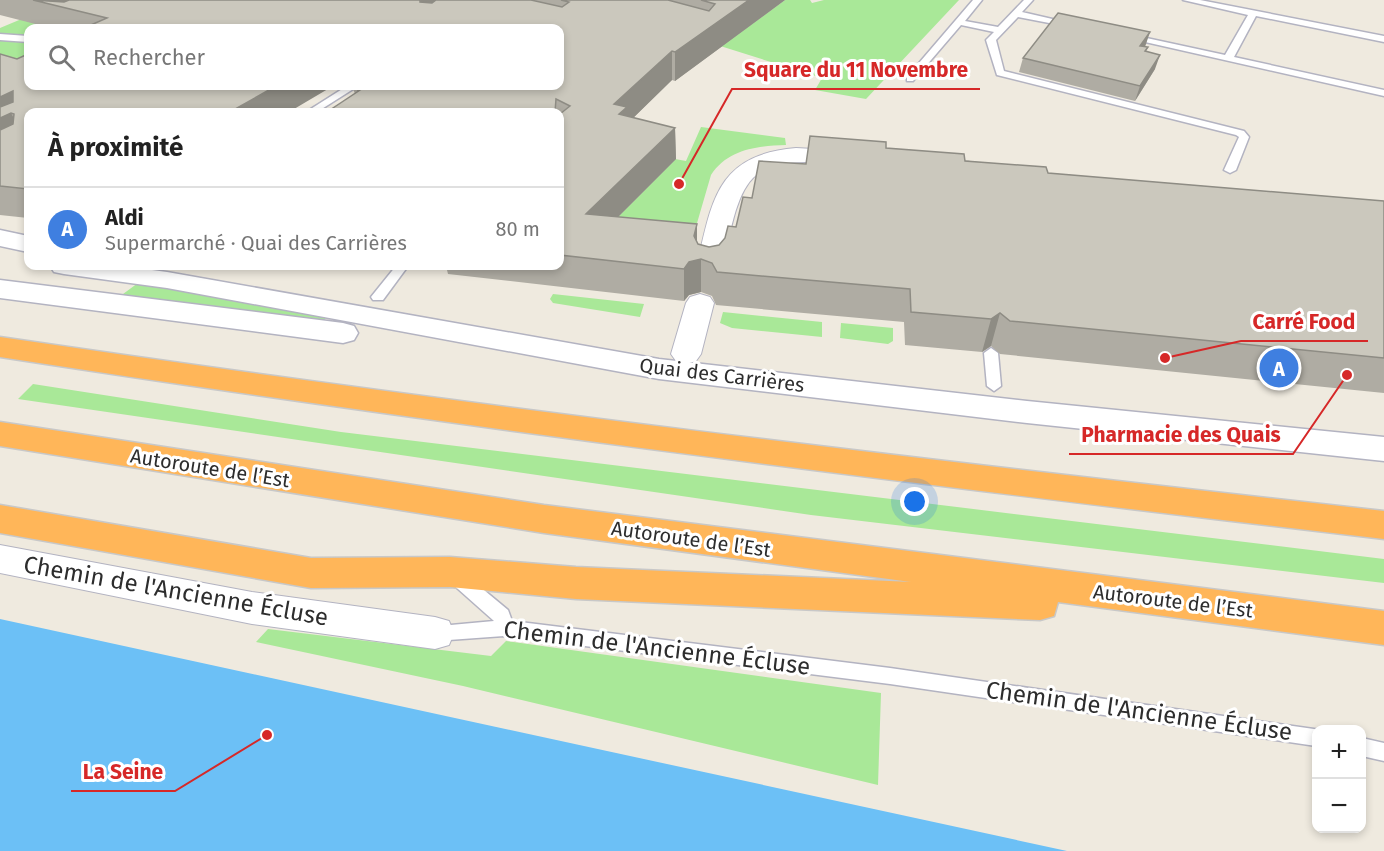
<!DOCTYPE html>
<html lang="fr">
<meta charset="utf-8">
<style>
body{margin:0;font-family:"Fira Sans",sans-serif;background:#f6f6f6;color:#222}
.controls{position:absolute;right:18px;bottom:18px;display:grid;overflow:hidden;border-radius:12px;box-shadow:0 3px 9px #0003}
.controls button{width:54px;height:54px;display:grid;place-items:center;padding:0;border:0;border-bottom:2px solid #e0e0e0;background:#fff;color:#222;font:30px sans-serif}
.you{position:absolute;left:915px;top:502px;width:21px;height:21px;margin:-15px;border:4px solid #fff;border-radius:50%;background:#1a73e8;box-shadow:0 0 0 9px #1a73e833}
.badge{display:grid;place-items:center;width:39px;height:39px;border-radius:50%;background:#3b48ff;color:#fff;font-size:20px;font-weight:700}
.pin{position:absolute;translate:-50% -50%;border:3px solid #fff;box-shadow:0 2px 6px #0006}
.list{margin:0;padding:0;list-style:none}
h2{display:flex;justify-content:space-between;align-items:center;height:78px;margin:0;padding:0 24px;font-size:26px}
h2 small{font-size:20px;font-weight:400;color:#767676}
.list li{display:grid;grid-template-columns:39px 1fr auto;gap:18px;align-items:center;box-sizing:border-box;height:84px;padding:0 24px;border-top:2px solid #e0e0e0}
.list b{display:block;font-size:22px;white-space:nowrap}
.list p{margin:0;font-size:20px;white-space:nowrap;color:#767676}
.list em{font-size:20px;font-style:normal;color:#767676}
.icon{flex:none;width:33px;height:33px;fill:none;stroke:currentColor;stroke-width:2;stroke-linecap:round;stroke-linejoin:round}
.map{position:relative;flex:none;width:1384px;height:851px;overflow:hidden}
.search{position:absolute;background:#fff;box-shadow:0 3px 9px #0003;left:24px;top:24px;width:540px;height:66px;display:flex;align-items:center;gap:15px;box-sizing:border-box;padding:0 21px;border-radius:12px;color:#767676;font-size:22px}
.panel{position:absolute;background:#fff;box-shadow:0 3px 9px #0003;left:24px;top:108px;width:540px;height:162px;border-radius:12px}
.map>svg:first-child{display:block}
</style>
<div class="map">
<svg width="1384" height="851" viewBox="0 0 1384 851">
<rect width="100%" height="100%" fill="#efeadf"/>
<path fill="#a9e898" d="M 67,0 L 92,28 L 28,28 L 28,58 L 0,71 L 0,28 Z
M 785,0 L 810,0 L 812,3 L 824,0 L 959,0 L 866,99 L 815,90 L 822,78 L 663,28 L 738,34 Z
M 701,127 L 785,138 L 786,145 C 757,146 728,149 711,175 L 688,254 L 594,241 L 675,159 L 686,161 Z
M 138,283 L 329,315 L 324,320 L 319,321 L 125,297 L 123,294 Z
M 553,294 L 644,304 L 640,317 L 553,303 L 550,299 Z
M 723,312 L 822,322 L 822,337 L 732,328 L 720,323 Z
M 841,323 L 893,328 L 893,341 L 888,344 L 840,338 Z
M 33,384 L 341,432 L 1384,559 L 1384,583 L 811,515 L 18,399 Z
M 268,629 L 491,656 L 506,641 L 881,693 L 878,785 L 463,686 L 256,642 Z"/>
<path fill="#6cc0f6" d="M 0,619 L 1067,851 L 0,851 Z"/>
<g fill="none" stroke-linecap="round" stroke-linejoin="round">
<defs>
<path id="lane" d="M 973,0 L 982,0 L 965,21 L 998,27 L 1024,0 L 1033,0 L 1022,12 L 1074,24 L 1070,27 L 1018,17 L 996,40 L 1004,71 L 1244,131 L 1249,137 L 1236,170 L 1230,173 L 1224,170 L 1239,137 L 1236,135 L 997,75 L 986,40 L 994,32 L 961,25 L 913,81 L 907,81 L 907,77 Z
M 1183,0 L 1200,0 L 1384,36 L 1384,42 L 1256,16 L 1234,57 L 1384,90 L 1384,96 L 1123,37 L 1128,34 L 1225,55 L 1248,15 Z
M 0,34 L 28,36 L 28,42 L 0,40 Z
M 347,86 L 358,86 L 317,112 L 306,112 Z
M 396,266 L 408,266 L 383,300 L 373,300 L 371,297 Z
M 991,348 L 998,353 L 1001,386 L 994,391 L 987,386 L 984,353 Z
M 455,569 L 461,571 L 508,610 L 512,621 L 890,668 L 1321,730 L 1316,730 L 1316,746 L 890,684 L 504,636 L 435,641 L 429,639 L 426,633 L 429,627 L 494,621 L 449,581 L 446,576 L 449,571 Z
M 1362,738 L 1384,743 L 1384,761 L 1362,756 Z"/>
<path id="street" d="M 796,148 L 849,151 L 857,153 L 860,158 L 857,163 L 849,165 C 745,153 742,174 722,269 L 718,275 L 709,277 L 700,275 L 696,269 C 712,202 715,155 796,148 Z
M 700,294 L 710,297 L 714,303 L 701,354 L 696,361 L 686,364 L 676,361 L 671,354 L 686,303 L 690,297 Z
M 0,545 L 252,592 L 435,617 L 449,621 L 454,633 L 449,645 L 435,649 L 252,624 L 0,573 Z"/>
<path id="secondary" d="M 0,230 L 28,236 L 28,252 L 0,246 Z
M 50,266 L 122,266 L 167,272 L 659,359 L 1027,401 L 1384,437 L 1384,461 L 1027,423 L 659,379 L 167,288 L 64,274 L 54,272 Z
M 0,280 L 343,323 L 354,326 L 358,333 L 354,340 L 343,343 L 0,298 Z"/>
<path id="highway" d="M 0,337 C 460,405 922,460 1384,511 L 1384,539 C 922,485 460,428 0,357 Z
M 0,422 L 544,505 L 1384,611 L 1384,645 L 1058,602 L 1054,616 L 1040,620 L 576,599 L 450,587 L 311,588 L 0,533 L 0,505 L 311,558 L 450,557 L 576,567 L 911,582 L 544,533 L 0,446 Z"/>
</defs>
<use href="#lane" stroke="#b3b3c1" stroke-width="3"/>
<use href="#street" stroke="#b3b3c1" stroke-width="2"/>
<use href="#secondary" stroke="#b3b3c1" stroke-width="3"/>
<use href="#highway" stroke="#c8c8c8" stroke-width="3"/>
<use href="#lane" fill="#fff" fill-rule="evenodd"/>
<use href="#street" fill="#fff" fill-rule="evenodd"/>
<use href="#secondary" fill="#fff" fill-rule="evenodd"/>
<use href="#highway" fill="#ffb659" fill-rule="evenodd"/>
</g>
<path fill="#afaca3" d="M 0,0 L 785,0 L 675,81 L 672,80 L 633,118 L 675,128 L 676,159 L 618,217 L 697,242 L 698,244 L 709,247 L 719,245 L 736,227 L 752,198 L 806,164 L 886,148 L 1048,173 L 1384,201 L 1384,393 L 1000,354 L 991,346 L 982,352 L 905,345 L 904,322 L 716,305 L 712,296 L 701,292 L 689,295 L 684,301 L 448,274 L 446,266 L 560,266 L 560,112 L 327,112 L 355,94 L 352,86 L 560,86 L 560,28 L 51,28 L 0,15 Z
M 1145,47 L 1148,47 L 1146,52 L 1155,69 L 1135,101 L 1019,72 L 1023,58 Z
M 0,54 L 17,59 L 28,112 L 28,218 L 0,215 Z"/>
<path fill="#8e8c84" d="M 46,0 L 112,0 L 100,10 L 43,1 Z
M 420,0 L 462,0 L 426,26 Z
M 749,0 L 785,0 L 675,81 L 675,52 Z
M 1150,32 L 1145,47 L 1140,46 Z
M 672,51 L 672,80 L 628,123 L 628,137 L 614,104 Z
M 1160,55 L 1155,69 L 1135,101 L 1140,86 Z
M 276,86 L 333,86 L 289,112 L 230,112 Z
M 356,86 L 359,86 L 363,98 L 360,101 Z
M 13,91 L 14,114 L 11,113 L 27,143 L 0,156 L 0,97 Z
M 675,128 L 676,159 L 589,246 L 586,214 Z
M 697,224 L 697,256 L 701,259 L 701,292 L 689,295 L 684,301 L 684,269 Z
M 1000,313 L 991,346 L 982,352 L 991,319 Z"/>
<path fill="#cbc8bd" stroke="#8e8c84" stroke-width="1.5" d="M 33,0 L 64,2 L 69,0 L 420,0 L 420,2 L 432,3 L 436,0 L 531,0 L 562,7 L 569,2 L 561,0 L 668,0 L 709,11 L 715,4 L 701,0 L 749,0 L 675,52 L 672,51 L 614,104 L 627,107 L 619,114 L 675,128 L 586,214 L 697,224 L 694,236 L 698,244 L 709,247 L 719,245 L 725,238 L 728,226 L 736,227 L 743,197 L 752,198 L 759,161 L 806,164 L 810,136 L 886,142 L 886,148 L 964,154 L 965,161 L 1046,167 L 1048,173 L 1384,201 L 1384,358 L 1010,321 L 1000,313 L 991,319 L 911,312 L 910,289 L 717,272 L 712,263 L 701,259 L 689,262 L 684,269 L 560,255 L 560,114 L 570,106 L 556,99 L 555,112 L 327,112 L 363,88 L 362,86 L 560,86 L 560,28 L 84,28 L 107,18 Z
M 1058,13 L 1150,32 L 1140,46 L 1148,47 L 1145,51 L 1160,55 L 1140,86 L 1023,58 Z
M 0,54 L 17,59 L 28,54 L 28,86 L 276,86 L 230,112 L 28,112 L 28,189 L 0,186 L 0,130 L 13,124 L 14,114 L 11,113 L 0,118 L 0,107 L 13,102 L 13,91 L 0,97 Z"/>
<g text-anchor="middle" stroke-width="6" stroke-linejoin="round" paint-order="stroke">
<g font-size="20" fill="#2d2d2d" stroke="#fff">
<text transform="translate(722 375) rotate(7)" y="7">Quai des Carrières</text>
<text transform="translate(210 468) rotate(9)" y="7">Autoroute de l’Est</text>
<text transform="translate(691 539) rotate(8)" y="7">Autoroute de l’Est</text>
<text transform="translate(1173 601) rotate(7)" y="7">Autoroute de l’Est</text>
</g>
<g font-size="24" fill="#2d2d2d" stroke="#fff">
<text transform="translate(176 591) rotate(10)" y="8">Chemin de l'Ancienne Écluse</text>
<text transform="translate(657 648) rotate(7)" y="8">Chemin de l'Ancienne Écluse</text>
<text transform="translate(1139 711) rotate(8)" y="8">Chemin de l'Ancienne Écluse</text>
</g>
</g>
<path fill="none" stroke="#d62828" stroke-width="2" d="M679 184L732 89H980M1165 358L1241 341H1368M1347 375L1293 454H1069M267 735L175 791H71"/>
<g fill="#d62828" stroke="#fff" stroke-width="2">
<circle cx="679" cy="184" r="6"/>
<circle cx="1165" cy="358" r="6"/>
<circle cx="1347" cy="375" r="6"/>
<circle cx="267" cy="735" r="6"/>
</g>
<g font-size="21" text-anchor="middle" font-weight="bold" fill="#d62828" stroke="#fff" stroke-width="6" stroke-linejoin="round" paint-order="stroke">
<text x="856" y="77">Square du 11 Novembre</text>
<text x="1304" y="329">Carré Food</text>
<text x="1181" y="442">Pharmacie des Quais</text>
<text x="123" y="779">La Seine</text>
</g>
</svg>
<div class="controls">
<button>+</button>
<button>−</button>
</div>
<div class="you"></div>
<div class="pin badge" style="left:1279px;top:368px;background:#3f7fe0">A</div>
<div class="search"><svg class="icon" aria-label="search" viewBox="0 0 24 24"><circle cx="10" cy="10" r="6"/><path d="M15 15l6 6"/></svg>Rechercher</div>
<section class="panel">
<h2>À proximité<small></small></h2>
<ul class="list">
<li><span class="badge" style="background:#3f7fe0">A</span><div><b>Aldi</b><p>Supermarché · Quai des Carrières</p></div><em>80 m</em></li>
</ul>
</section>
</div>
